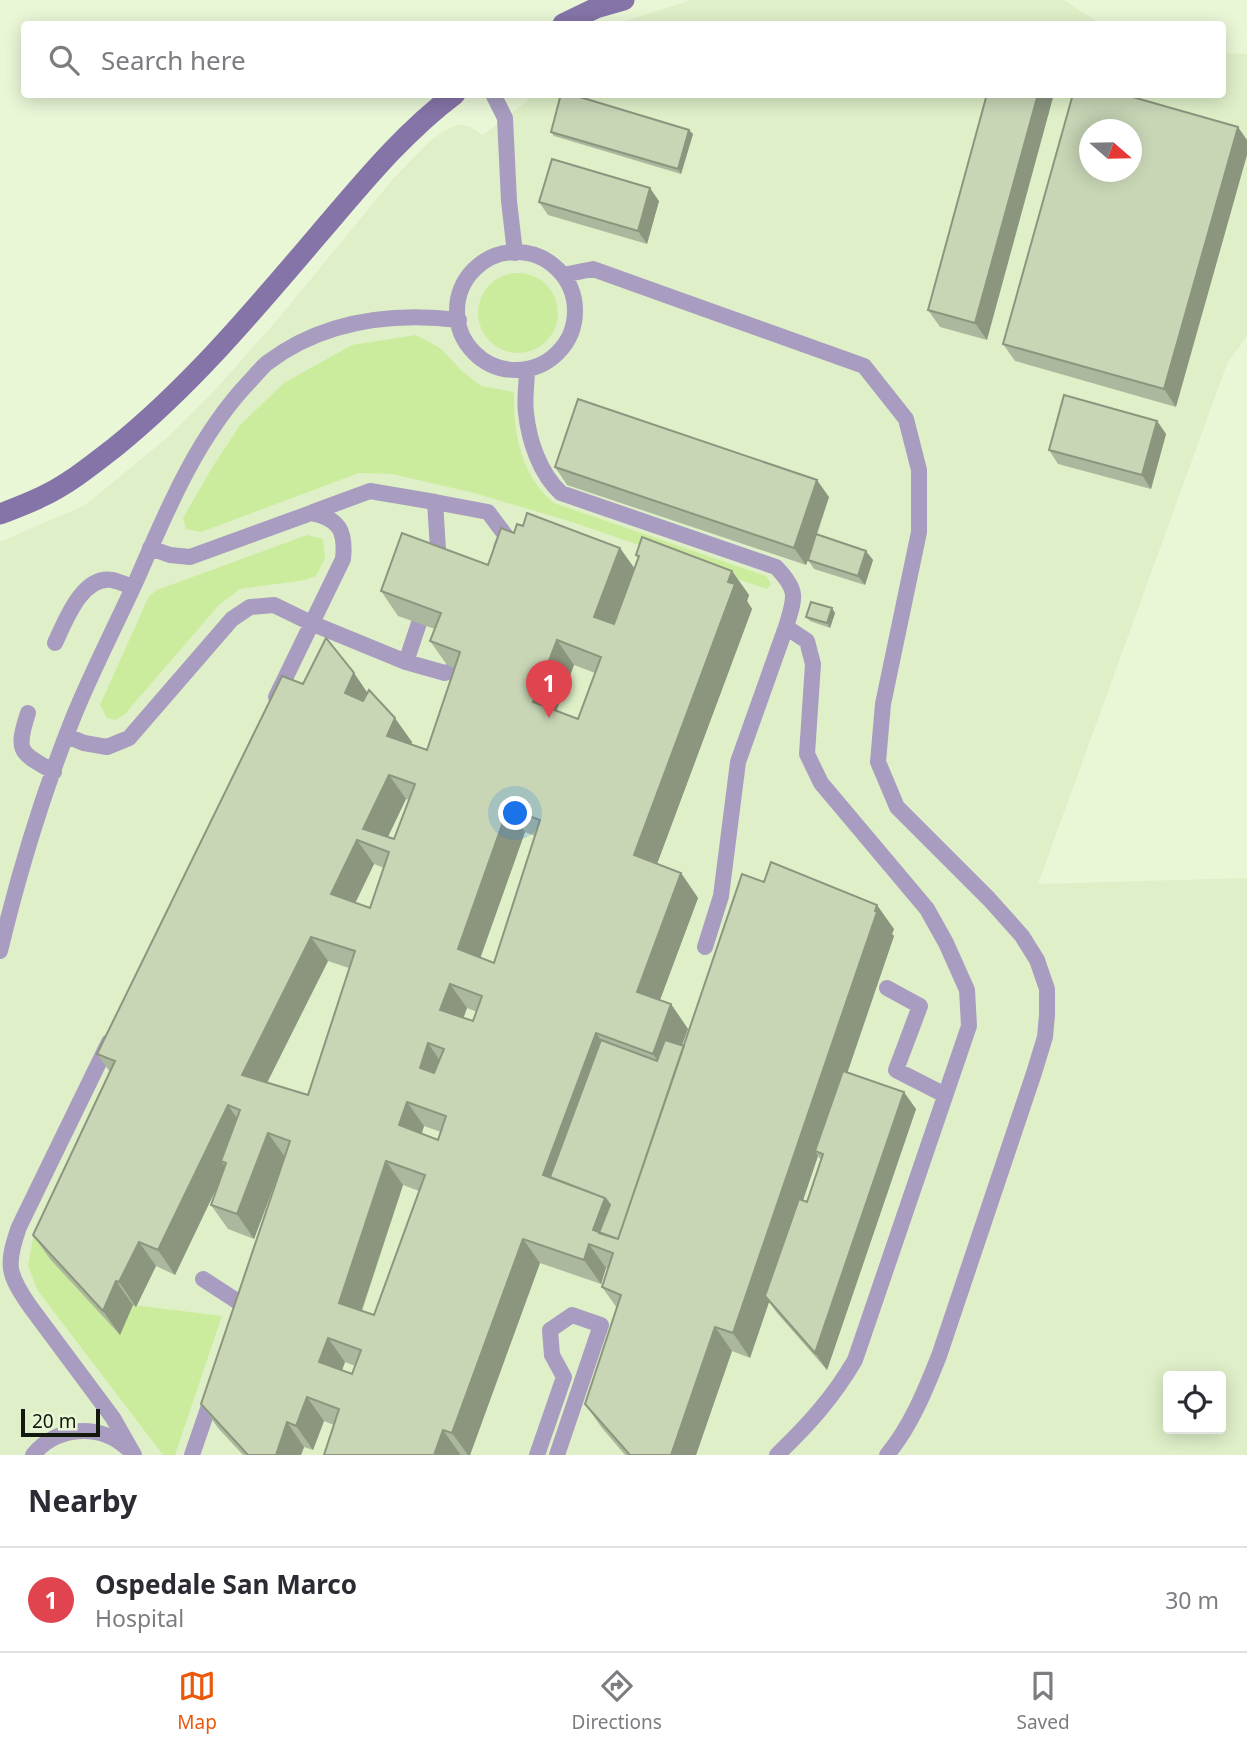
<!DOCTYPE html>
<style>
body{margin:0;font-family:"Noto Sans",sans-serif;background:#f2f2f3;color:#2b2b33}
.controls{position:absolute;right:21px;bottom:21px;display:grid;overflow:hidden;border-radius:7px;box-shadow:0 4px 18px #0003}
.controls button{width:63px;height:63px;display:grid;place-items:center;padding:0;border:0;border-bottom:2px solid #e1e1e2;background:#fff;color:#2b2b33;font:35px sans-serif}
.compass{position:absolute;left:1079px;top:119px;width:63px;height:63px;border-radius:50%;background:#fff;box-shadow:0 4px 18px #0003;rotate:110deg}
.scale{position:absolute;left:21px;bottom:18px;width:79px;box-sizing:border-box;padding-left:7px;border:4px solid #14190d;border-top:0;font-size:19px;line-height:24px;white-space:nowrap;color:#14190d;-webkit-text-stroke:5px #e9f7d7;paint-order:stroke}
.you{position:absolute;left:516px;top:814px;width:24px;height:24px;margin:-18px;border:5px solid #fff;border-radius:50%;background:#1a73e8;box-shadow:0 0 0 10px #1a73e833}
.badge{display:grid;place-items:center;width:46px;height:46px;border-radius:50%;background:#ea580c;color:#fff;font-size:23px;font-weight:700}
.pin{position:absolute;translate:-50% -58px;filter:drop-shadow(0 2px 4px #0008)}
.pin::after{content:'';position:absolute;top:37px;width:24px;height:21px;background:inherit;clip-path:polygon(0 0,100% 0,50% 100%)}
.list{margin:0;padding:0;list-style:none}
h2{display:flex;justify-content:space-between;align-items:center;height:91px;margin:0;padding:0 28px;font-size:30px}
h2 small{font-size:23px;font-weight:400;color:#7c7c81}
.list li{display:grid;grid-template-columns:46px 1fr auto;gap:21px;align-items:center;box-sizing:border-box;height:105px;padding:0 28px;border-top:2px solid #e1e1e2}
.list b{display:block;font-size:26px;white-space:nowrap}
.list p{margin:0;font-size:23px;white-space:nowrap;color:#7c7c81}
.list em{font-size:23px;font-style:normal;color:#7c7c81}
.icon{flex:none;width:38px;height:38px;fill:none;stroke:currentColor;stroke-width:2;stroke-linecap:round;stroke-linejoin:round}
.map{position:relative;flex:none;width:1247px;height:1455px;overflow:hidden}
.search{position:absolute;background:#fff;box-shadow:0 4px 18px #0003;left:21px;right:21px;top:21px;height:77px;display:flex;align-items:center;gap:18px;box-sizing:border-box;padding:0 24px;border-radius:7px;color:#7c7c81;font-size:26px}
.sheet{height:196px;background:#fff}
nav{display:flex;justify-content:space-around;align-items:center;box-sizing:border-box;height:98px;border-top:2px solid #e1e1e2;background:#fff;font-size:19px;color:#7c7c81}
nav a{display:grid;justify-items:center;gap:4px}
nav .on{color:#ea580c}
.map>svg:first-child{display:block}
</style>
<div class="map">
<svg width="1247" height="1455" viewBox="0 0 1247 1455">
<rect width="100%" height="100%" fill="#e9f7d7"/>
<path fill="#dff0c8" fill-rule="evenodd" d="M 691,0 L 1064,0 L 1101,24 L 616,24 Z
M 1223,53 L 1247,54 L 1247,336 L 1227,364 L 1038,884 L 1247,878 L 1247,1455 L 0,1455 L 0,542 L 85,505 L 167,438 L 213,392 L 278,319 L 393,179 L 430,141 L 444,131 L 457,125 L 469,126 L 483,135 L 527,101 L 530,95 L 1222,94 ZM 1090,130 L 1132,130 L 1132,172 L 1090,172 ZM 1168,1376 L 1221,1376 L 1221,1429 L 1168,1429 Z"/>
<path fill="#cbec9c" d="M478 313a40 40 0 1 1 80 0a40 40 0 1 1-80 0Z
M 416,335 L 440,348 L 462,371 L 481,386 L 514,392 C 513,433 521,476 554,503 L 766,576 L 771,584 L 767,589 L 572,522 L 474,493 L 392,474 L 359,473 L 201,532 L 186,529 L 183,518 L 210,471 L 240,425 L 284,383 L 352,345 Z
M 307,535 L 323,539 L 325,558 L 316,576 L 305,580 L 240,589 L 219,605 L 124,715 L 115,720 L 107,718 L 100,705 L 149,596 L 157,590 Z
M 100,1096 L 120,1334 L 133,1305 L 222,1316 L 175,1455 L 163,1455 L 38,1291 L 28,1266 L 33,1238 Z"/>
<g fill="none" stroke-linecap="round" stroke-linejoin="round">
<path stroke="#a89dc1" stroke-width="16" d="M 493,94 L 505,118 L 509,201 L 515,253
M457 311a59 59 0 1 1 118 0a59 59 0 1 1-118 0Z
M 563,275 L 593,269 L 864,366 L 906,419 L 919,470 L 919,532 L 883,704 L 878,762 L 897,807 L 989,899 L 1022,936 L 1037,960 L 1047,989 L 1047,1015 L 1045,1037 L 1034,1073 L 939,1356 C 925,1391 911,1426 887,1455
M 527,369 C 527,383 524,399 526,413 C 529,441 540,474 561,493 L 776,567 C 799,591 795,597 786,627 L 807,641 L 813,664 L 807,754 L 821,783 L 927,909 L 946,943 L 967,990 L 969,1026 L 855,1360 C 833,1398 808,1425 777,1455
M 435,502 L 488,512 L 506,536 L 501,548
M 313,512 L 370,491 L 435,502 L 439,565
M 150,548 L 170,555 L 190,557 L 311,513 C 339,518 346,531 343,559 L 276,697
M 55,643 C 65,622 82,575 112,580 C 118,581 126,585 133,587
M 406,662 L 445,673 L 457,669
M 28,713 C 15,753 20,752 54,772
M 67,736 L 84,743 L 107,747 L 129,738 L 232,619 L 250,607 L 274,605 L 311,623 L 406,662 L 419,623
M 705,947 L 721,896 L 738,762 L 786,627
M 0,951 C 19,872 43,793 73,718 C 92,671 116,625 137,579 C 167,510 197,437 249,382 C 255,376 261,368 267,363 C 324,320 391,312 459,320
M 887,988 L 920,1006 L 896,1070 L 945,1095
M 109,1042 L 19,1227 C 6,1264 7,1273 29,1305 L 113,1418 L 134,1455
M 203,1279 L 243,1305 L 239,1317
M 33,1455 C 56,1426 100,1423 127,1448
M 192,1455 L 214,1391
M 537,1455 L 564,1377 L 552,1355 L 550,1330 L 572,1315 L 601,1325 L 557,1455"/>
<path stroke="#8574a8" stroke-width="21" d="M 563,24 L 596,8 L 624,0
M 0,514 C 13,509 27,504 39,498 C 66,486 91,466 114,448 C 191,386 255,309 319,234 C 362,184 402,134 455,94"/>
</g>
<path fill="#acb89d" fill-rule="evenodd" d="M 987,94 L 987,340 L 940,327 L 928,310 Z
M 1073,94 L 1176,407 L 1015,361 L 1003,344 Z
M 551,132 L 693,134 L 681,174 L 554,136 Z
M 659,201 L 647,244 L 548,215 L 539,202 Z
M 1157,421 L 1166,434 L 1151,489 L 1058,464 L 1049,450 Z
M 555,467 L 829,497 L 817,535 L 873,560 L 865,585 L 814,569 L 808,560 L 806,565 L 567,485 Z
M 523,526 L 620,548 L 634,568 L 638,558 L 636,555 L 732,571 L 749,595 L 747,601 L 752,609 L 657,864 L 681,873 L 698,898 L 660,1000 L 671,1004 L 688,1029 L 682,1045 L 684,1046 L 894,929 L 892,934 L 894,936 L 847,1072 L 916,1109 L 827,1370 L 777,1313 L 769,1302 L 750,1358 L 732,1351 L 696,1455 L 625,1455 L 602,1428 L 585,1404 L 617,1308 L 602,1287 L 608,1269 L 606,1268 L 601,1284 L 540,1263 L 470,1455 L 324,1455 L 334,1425 L 324,1421 L 313,1450 L 304,1447 L 301,1455 L 243,1455 L 218,1428 L 201,1404 L 284,1158 L 254,1239 L 228,1229 L 211,1205 L 217,1187 L 175,1275 L 156,1266 L 136,1307 L 133,1305 L 120,1335 L 50,1259 L 33,1235 L 110,1072 L 97,1054 L 303,684 L 354,673 L 367,693 L 412,742 L 411,744 L 427,750 L 455,668 L 447,665 L 430,641 L 435,629 L 398,616 L 381,591 L 488,565 L 514,533 ZM 574,665 L 595,673 L 578,719 L 556,711 ZM 406,799 L 409,800 L 394,839 L 388,837 ZM 525,832 L 535,836 L 494,963 L 480,958 ZM 374,864 L 384,868 L 370,908 L 355,903 ZM 328,961 L 349,968 L 308,1095 L 267,1082 ZM 467,1008 L 477,1012 L 473,1021 L 463,1017 ZM 424,1126 L 441,1132 L 438,1140 L 422,1134 ZM 818,1156 L 821,1160 L 807,1202 L 803,1200 ZM 403,1185 L 419,1191 L 374,1315 L 362,1311 ZM 345,1362 L 355,1366 L 352,1374 L 342,1370 Z
M 832,608 L 835,613 L 830,628 L 810,621 L 806,617 Z"/>
<path fill="#8c967f" d="M 1038,94 L 1054,94 L 987,340 L 975,323 Z
M 1238,127 L 1247,140 L 1247,155 L 1176,407 L 1164,389 Z
M 689,130 L 693,134 L 681,174 L 678,169 Z
M 650,188 L 659,201 L 647,244 L 638,231 Z
M 1157,421 L 1166,434 L 1151,489 L 1142,475 Z
M 817,480 L 829,497 L 806,565 L 794,548 Z
M 620,548 L 637,572 L 611,641 L 594,617 Z
M 866,551 L 873,560 L 865,585 L 858,576 Z
M 732,571 L 749,595 L 747,601 L 752,609 L 651,880 L 634,855 Z
M 832,608 L 835,613 L 830,628 L 827,623 Z
M 557,640 L 574,665 L 550,727 L 533,702 Z
M 354,673 L 371,698 L 362,717 L 345,693 Z
M 395,718 L 412,742 L 404,760 L 387,736 Z
M 389,775 L 406,799 L 382,849 L 363,829 Z
M 508,808 L 525,832 L 475,973 L 458,949 Z
M 357,840 L 374,864 L 348,918 L 331,894 Z
M 681,873 L 698,898 L 654,1016 L 637,992 Z
M 877,905 L 894,929 L 892,934 L 894,936 L 820,1153 L 815,1151 L 818,1156 L 769,1301 L 765,1296 L 769,1302 L 750,1358 L 733,1333 Z
M 311,937 L 328,961 L 259,1099 L 242,1075 Z
M 450,984 L 467,1008 L 458,1034 L 440,1010 Z
M 671,1004 L 688,1029 L 670,1078 L 653,1054 Z
M 596,1033 L 613,1057 L 565,1188 L 543,1175 Z
M 428,1043 L 445,1068 L 437,1092 L 420,1068 Z
M 904,1092 L 916,1109 L 827,1370 L 815,1353 Z
M 407,1102 L 424,1126 L 416,1149 L 399,1125 Z
M 228,1105 L 245,1130 L 221,1161 L 226,1168 L 175,1275 L 158,1250 Z
M 268,1133 L 285,1157 L 254,1239 L 237,1214 Z
M 386,1161 L 403,1185 L 356,1327 L 339,1303 Z
M 605,1198 L 622,1222 L 614,1243 L 593,1230 Z
M 523,1239 L 540,1263 L 470,1455 L 468,1455 L 452,1433 Z
M 139,1242 L 156,1266 L 136,1307 L 119,1282 Z
M 589,1244 L 606,1268 L 601,1284 L 584,1260 Z
M 116,1281 L 133,1305 L 120,1335 L 103,1311 Z
M 715,1327 L 732,1351 L 696,1455 L 671,1455 Z
M 328,1338 L 345,1362 L 336,1386 L 319,1362 Z
M 307,1397 L 324,1421 L 313,1450 L 296,1426 Z
M 287,1422 L 304,1447 L 301,1455 L 276,1455 Z
M 443,1430 L 460,1454 L 460,1455 L 434,1455 Z"/>
<path fill="#c8d6b6" stroke="#8c967f" stroke-width="2" fill-rule="evenodd" d="M 561,94 L 570,94 L 689,130 L 678,169 L 551,132 Z
M 987,94 L 1038,94 L 975,323 L 928,310 Z
M 1073,94 L 1122,94 L 1238,127 L 1164,389 L 1003,344 ZM 1089,130 L 1131,130 L 1131,172 L 1089,172 Z
M 552,159 L 650,188 L 638,231 L 539,202 Z
M 1064,395 L 1157,421 L 1142,475 L 1049,450 Z
M 578,399 L 817,480 L 794,548 L 555,467 Z
M 527,513 L 620,548 L 594,617 L 614,624 L 639,556 L 636,555 L 642,537 L 732,571 L 728,582 L 735,584 L 634,855 L 681,873 L 637,992 L 671,1004 L 653,1054 L 596,1033 L 543,1175 L 605,1198 L 593,1230 L 618,1239 L 742,874 L 764,882 L 771,862 L 877,905 L 875,911 L 877,912 L 733,1333 L 715,1327 L 671,1455 L 630,1455 L 585,1404 L 621,1295 L 602,1287 L 613,1253 L 589,1244 L 584,1260 L 523,1239 L 452,1433 L 443,1430 L 434,1455 L 324,1455 L 339,1409 L 307,1397 L 296,1426 L 287,1422 L 276,1455 L 248,1455 L 201,1404 L 290,1141 L 268,1133 L 237,1214 L 211,1205 L 226,1163 L 221,1161 L 240,1110 L 228,1105 L 158,1250 L 139,1242 L 119,1282 L 116,1281 L 103,1311 L 33,1235 L 115,1061 L 97,1054 L 282,676 L 303,684 L 326,638 L 354,673 L 345,693 L 363,701 L 369,690 L 395,718 L 387,736 L 427,750 L 460,652 L 430,641 L 441,613 L 381,591 L 402,533 L 488,565 L 501,528 L 514,533 L 517,524 L 523,526 ZM 557,640 L 601,657 L 578,719 L 533,702 ZM 389,775 L 415,784 L 394,839 L 363,829 ZM 508,808 L 540,820 L 494,963 L 458,949 ZM 357,840 L 389,852 L 370,908 L 331,894 ZM 311,937 L 355,951 L 308,1095 L 242,1075 ZM 450,984 L 482,996 L 473,1021 L 440,1010 ZM 428,1043 L 444,1049 L 434,1073 L 420,1068 ZM 407,1102 L 446,1116 L 438,1140 L 399,1125 ZM 386,1161 L 425,1175 L 374,1315 L 339,1303 ZM 328,1338 L 361,1350 L 352,1374 L 319,1362 Z
M 816,534 L 866,551 L 858,576 L 808,560 Z
M 811,602 L 832,608 L 827,623 L 806,617 Z
M 601,1040 L 657,1061 L 665,1040 L 684,1046 L 618,1239 L 599,1233 L 610,1205 L 605,1198 L 550,1177 Z
M 843,1071 L 904,1092 L 815,1353 L 765,1296 L 799,1199 L 807,1202 L 823,1154 L 815,1151 Z"/>
</svg>
<div class="controls">
<button><svg class="icon" aria-label="locate" viewBox="0 0 24 24"><circle cx="12" cy="12" r="6"/><path d="M12 2v4M12 18v4M2 12h4M18 12h4"/></svg></button>
</div>
<svg class="compass" viewBox="-18 -18 36 36"><path d="M0-13l5 13h-10z" fill="#e53935"/><path d="M0 13l5-13h-10z" fill="#7c7c81"/></svg>
<div class="scale">20 m</div>
<div class="you"></div>
<div class="pin badge" style="left:549px;top:718px;background:#e0444e">1</div>
<div class="search"><svg class="icon" aria-label="search" viewBox="0 0 24 24"><circle cx="10" cy="10" r="6"/><path d="M15 15l6 6"/></svg>Search here</div>
</div>
<section class="sheet">
<h2>Nearby<small></small></h2>
<ul class="list">
<li><span class="badge" style="background:#e0444e">1</span><div><b>Ospedale San Marco</b><p>Hospital</p></div><em>30 m</em></li>
</ul>
</section>
<nav>
<a class="on"><svg class="icon" aria-label="map" viewBox="0 0 24 24"><path d="M3 6l6-2 6 2 6-2v14l-6 2-6-2-6 2zM9 4v14M15 6v14"/></svg>Map</a>
<a><svg class="icon" aria-label="directions" viewBox="0 0 24 24"><path d="M12 3l9 9-9 9-9-9zM9 14v-3h6M13 9l2 2-2 2"/></svg>Directions</a>
<a><svg class="icon" aria-label="saved" viewBox="0 0 24 24"><path d="M7 4h10v16l-5-4-5 4z"/></svg>Saved</a>
</nav>
